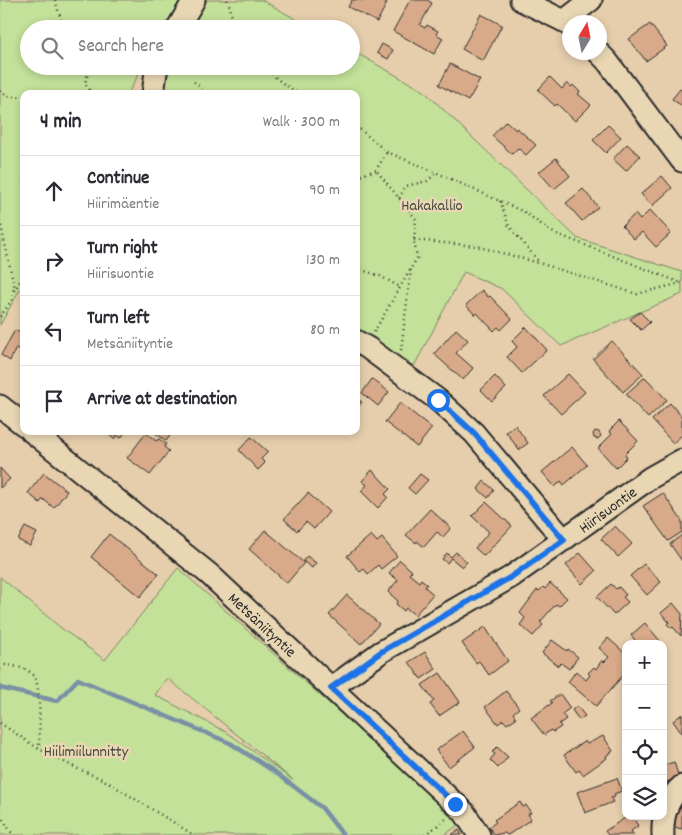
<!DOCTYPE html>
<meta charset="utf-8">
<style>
body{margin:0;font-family:Dekko,sans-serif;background:#f7f7f7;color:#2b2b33}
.controls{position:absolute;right:15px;bottom:15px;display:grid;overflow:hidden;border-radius:10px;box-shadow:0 2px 8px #0003}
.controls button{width:45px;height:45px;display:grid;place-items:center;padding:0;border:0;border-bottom:1px solid #e1e1e2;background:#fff;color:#2b2b33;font:25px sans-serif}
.compass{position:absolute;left:562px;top:15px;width:45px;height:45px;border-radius:50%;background:#fff;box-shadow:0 2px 8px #0003;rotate:10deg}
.stop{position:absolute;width:15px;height:15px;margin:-11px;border:4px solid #1a73e8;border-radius:50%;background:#fff}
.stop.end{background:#1a73e8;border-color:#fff;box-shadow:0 1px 5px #0008}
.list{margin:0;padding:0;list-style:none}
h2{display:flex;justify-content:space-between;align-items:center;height:65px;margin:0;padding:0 20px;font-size:21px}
h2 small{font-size:16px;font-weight:400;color:#7c7c81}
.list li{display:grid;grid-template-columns:32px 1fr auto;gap:15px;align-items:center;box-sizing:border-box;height:70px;padding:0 20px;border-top:1px solid #e1e1e2}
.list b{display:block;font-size:19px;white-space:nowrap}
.list p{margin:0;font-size:16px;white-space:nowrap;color:#7c7c81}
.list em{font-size:16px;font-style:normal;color:#7c7c81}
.icon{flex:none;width:28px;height:28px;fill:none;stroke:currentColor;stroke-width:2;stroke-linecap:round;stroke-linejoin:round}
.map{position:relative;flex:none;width:682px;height:835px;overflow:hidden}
.search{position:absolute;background:#fff;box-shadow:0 2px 8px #0003;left:20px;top:20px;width:340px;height:55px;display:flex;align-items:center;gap:12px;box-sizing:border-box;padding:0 18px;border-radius:28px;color:#7c7c81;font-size:19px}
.panel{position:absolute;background:#fff;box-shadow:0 2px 8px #0003;left:20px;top:90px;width:340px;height:345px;border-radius:10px}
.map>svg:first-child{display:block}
</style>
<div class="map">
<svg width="682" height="835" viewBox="0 0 682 835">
<rect width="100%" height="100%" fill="#e6ceac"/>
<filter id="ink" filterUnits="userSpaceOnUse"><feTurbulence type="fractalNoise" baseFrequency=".02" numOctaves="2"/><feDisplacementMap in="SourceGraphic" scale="10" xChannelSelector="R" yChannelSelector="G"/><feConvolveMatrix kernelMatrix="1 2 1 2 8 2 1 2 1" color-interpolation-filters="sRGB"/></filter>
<g filter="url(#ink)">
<path fill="#c3e199" stroke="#778662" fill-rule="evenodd" d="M 0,0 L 181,0 L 164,29 L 29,29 L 29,66 L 143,66 L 128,94 L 24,94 L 24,282 L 0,325 Z
M 207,0 L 262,0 L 313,29 L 189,29 Z
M 351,50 L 424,91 L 577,238 L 682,272 L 682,294 L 561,346 L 502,289 L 464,272 L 414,366 L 356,331 L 356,94 L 161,94 L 167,66 L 351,66 Z
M 178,568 L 446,808 L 460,824 L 444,835 L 0,835 L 0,577 L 61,628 L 105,660 ZM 167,678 L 293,780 L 228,733 L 155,695 Z"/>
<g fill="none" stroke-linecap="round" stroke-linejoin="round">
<path stroke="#7990a5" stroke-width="4.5" d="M 0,688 L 57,701 L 78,679 L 230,743 L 275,772 L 322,808 L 343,835"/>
</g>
<path fill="#d8aa8a" stroke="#2b2b2b" d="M 352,0 L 382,0 L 387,3 L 377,22 L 348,7 Z
M 410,0 L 427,0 L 432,3 L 420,25 L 425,28 L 427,25 L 438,31 L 436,34 L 443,38 L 434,54 L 393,31 Z
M 481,14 L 502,25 L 483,61 L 462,49 Z
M 650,24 L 667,46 L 646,61 L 629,39 Z
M 382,44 L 393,50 L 388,59 L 377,53 Z
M 450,64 L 480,80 L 468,101 L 439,85 Z
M 550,77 L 562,89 L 567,83 L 571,87 L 573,85 L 580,92 L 578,94 L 591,105 L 575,121 L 557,104 L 555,106 L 538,90 Z
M 680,89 L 682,91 L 682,106 L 672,99 Z
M 506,121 L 516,130 L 517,128 L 536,145 L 526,155 L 518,148 L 512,154 L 492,136 Z
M 608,125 L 621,137 L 606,153 L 593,140 Z
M 627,144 L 640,156 L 626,171 L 613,159 Z
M 556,158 L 570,176 L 554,189 L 539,172 Z
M 662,176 L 672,188 L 652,206 L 641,194 Z
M 583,189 L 598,207 L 582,221 L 566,203 Z
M 650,210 L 671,233 L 656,247 L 642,232 L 634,239 L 622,226 L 635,214 L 640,220 Z
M 482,290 L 488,297 L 490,296 L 512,319 L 501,330 L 498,327 L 494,331 L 477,313 L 475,315 L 466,305 Z
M 640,312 L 650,322 L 641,330 L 630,319 Z
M 526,327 L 547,350 L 522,373 L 507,357 L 517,347 L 512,341 Z
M 456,329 L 468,340 L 456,353 L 473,368 L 463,380 L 434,354 Z
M 15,330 L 24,335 L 24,352 L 16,348 L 10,361 L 1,355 Z
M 612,341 L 643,374 L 623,392 L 593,359 Z
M 568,374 L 585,392 L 561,414 L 544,396 Z
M 495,376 L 506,388 L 492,401 L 481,390 Z
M 645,377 L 667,400 L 648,418 L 626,394 Z
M 372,379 L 389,392 L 378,406 L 362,393 Z
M 356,398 L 362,402 L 356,409 Z
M 400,403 L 432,428 L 417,447 L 385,422 Z
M 670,403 L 682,417 L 682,435 L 673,443 L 652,420 Z
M 619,421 L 638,441 L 625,454 L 627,457 L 616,468 L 598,448 L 612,434 L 609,431 Z
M 515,425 L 528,443 L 519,450 L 506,432 Z
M 104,431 L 126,431 L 121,438 L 117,435 L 114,439 Z
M 153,431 L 170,431 L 172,433 L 166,441 Z
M 595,431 L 599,432 L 601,436 L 598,439 L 594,438 L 593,434 Z
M 146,433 L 156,441 L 159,439 L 166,444 L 164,447 L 169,451 L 150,475 L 127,458 Z
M 251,437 L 268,452 L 261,459 L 265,463 L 258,470 L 239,450 Z
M 572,447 L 587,465 L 564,485 L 561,481 L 555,487 L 542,472 Z
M 0,468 L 10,479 L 0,488 Z
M 372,470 L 390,489 L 385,494 L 388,497 L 378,508 L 361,491 L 367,485 L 362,481 Z
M 44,473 L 67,491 L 54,508 L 43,499 L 40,503 L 28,493 Z
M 420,474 L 428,480 L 415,494 L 408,488 Z
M 484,481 L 494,490 L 488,498 L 478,489 Z
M 308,493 L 329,512 L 314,529 L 306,522 L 297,531 L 284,519 Z
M 663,493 L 682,521 L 682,532 L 668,541 L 643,506 Z
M 486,502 L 512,526 L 484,556 L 475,548 L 489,532 L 472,516 Z
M 430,509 L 451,528 L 443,537 L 437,532 L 424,547 L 417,541 L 416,543 L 406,535 Z
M 615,526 L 632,544 L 618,557 L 601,539 Z
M 25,527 L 37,533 L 30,546 L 18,540 Z
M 265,530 L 304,563 L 287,583 L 249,549 Z
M 109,534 L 159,574 L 140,597 L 91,557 Z
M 371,535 L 377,542 L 382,538 L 397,556 L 381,569 L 378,565 L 368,574 L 364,569 L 360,572 L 347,556 Z
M 682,535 L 682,561 L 670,544 Z
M 456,552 L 467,562 L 462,567 L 451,558 L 447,563 L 442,559 L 447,553 L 451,557 Z
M 580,553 L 596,571 L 582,584 L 566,565 Z
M 307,556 L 316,563 L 312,568 L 303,561 Z
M 400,560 L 412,571 L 409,574 L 419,582 L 421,579 L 427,584 L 425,587 L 433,594 L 415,615 L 406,608 L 404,611 L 396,604 L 398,601 L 388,592 L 398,580 L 389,573 Z
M 644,564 L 661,582 L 647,595 L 630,576 Z
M 550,583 L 567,598 L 559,606 L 556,604 L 540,622 L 543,625 L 533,636 L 520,625 L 525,618 L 520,613 L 537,590 L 539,591 L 543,587 L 545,589 Z
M 611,584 L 616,589 L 619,587 L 626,595 L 623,597 L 628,602 L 614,615 L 597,597 Z
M 347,595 L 379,624 L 361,644 L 329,615 Z
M 673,603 L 682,614 L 681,636 L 673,627 L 671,628 L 667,624 L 669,622 L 661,613 Z
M 645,623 L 661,642 L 659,644 L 638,644 L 631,635 Z
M 485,627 L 508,661 L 489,675 L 479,661 L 476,663 L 462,643 Z
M 608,638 L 626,654 L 626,672 L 596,706 L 568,682 L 576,671 L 586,680 L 590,675 L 588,673 L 594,667 L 596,669 L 602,660 L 604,662 L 609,657 L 599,648 Z
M 552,640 L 567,651 L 568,649 L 578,657 L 569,669 L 561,663 L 558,666 L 542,653 Z
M 425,652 L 436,669 L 421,679 L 409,662 Z
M 440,673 L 460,702 L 439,716 L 430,704 L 434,701 L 422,685 Z
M 506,691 L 519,708 L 513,713 L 516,718 L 507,724 L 503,720 L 498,724 L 485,707 Z
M 560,694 L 570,708 L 562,714 L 566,719 L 559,724 L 561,727 L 553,732 L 551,730 L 544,735 L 531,718 L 552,703 L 550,701 Z
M 577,706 L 585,716 L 579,720 L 572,710 Z
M 682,714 L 682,734 L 673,721 Z
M 463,731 L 475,747 L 449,767 L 436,750 Z
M 603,736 L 613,751 L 606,756 L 607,758 L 583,775 L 579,770 L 576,772 L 564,755 L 585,741 L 587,744 Z
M 497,747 L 508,757 L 498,768 L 490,760 L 495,754 L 492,752 Z
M 674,762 L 679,778 L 663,783 L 663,766 Z
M 617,778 L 622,791 L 614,794 L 615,797 L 611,798 L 613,802 L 585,813 L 577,792 Z
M 679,799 L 682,800 L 682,829 L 674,827 Z
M 520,802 L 523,807 L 526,805 L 531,813 L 528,814 L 531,819 L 508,835 L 504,833 L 494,835 L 489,827 L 496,822 L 494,820 Z
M 628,816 L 632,816 L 638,826 L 631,831 L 634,835 L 608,835 L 605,831 Z
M 459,830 L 462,835 L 451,835 Z"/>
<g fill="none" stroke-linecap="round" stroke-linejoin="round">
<defs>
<path id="minor" d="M 521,0 L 564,21 L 570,26
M 564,21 L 591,0
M 177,29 L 194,0
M 598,52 L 607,61 L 682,161
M 153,94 L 156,72 L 158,66
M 356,341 L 368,348 L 438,400 L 474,433 L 564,540
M 0,406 L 24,425
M 31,431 L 209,574 L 464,812 L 479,835
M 331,688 L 381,652 L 511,577 L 650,478 L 682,460
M 663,835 C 662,816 667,799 682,786"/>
</defs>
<use href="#minor" stroke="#2b2b2b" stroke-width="25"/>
<path stroke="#2b2b2b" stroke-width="2.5" stroke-dasharray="1 4" stroke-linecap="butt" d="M 55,0 L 62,23 L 66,29
M 227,0 L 230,7 L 234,29
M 90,66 L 85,83 L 92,94
M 265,66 L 277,79 L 299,94
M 194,82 L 208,94
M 0,91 L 7,96 L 24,97
M 356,126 L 387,152 L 433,171 L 524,212 L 552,232 L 681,283
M 356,177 L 376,170 L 387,152
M 399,198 L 406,186 L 427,181 L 437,173
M 500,201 L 509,226 L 539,262
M 0,221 L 14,285 L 12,300 L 0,317
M 414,240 L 476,246 L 539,263 L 637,294 L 681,283
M 356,268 L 380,276 L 400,287
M 14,291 L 24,275
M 374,332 L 417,258 L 414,240 L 416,219 L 376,170
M 401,350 L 411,269
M 0,664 C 11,666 25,666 33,675 C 42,684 39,734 39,749
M 0,723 L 39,749 L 76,768 L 104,780 L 194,835
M 0,815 L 13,835
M 425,835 L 446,819"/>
<use href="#minor" stroke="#e9d7b4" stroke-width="21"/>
</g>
</g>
<g fill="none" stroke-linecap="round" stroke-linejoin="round" filter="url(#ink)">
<path stroke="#1a73e8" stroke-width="6" d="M 438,400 L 474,433 L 564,540 L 511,577 L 381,652 L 331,688 L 455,804"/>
</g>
<g text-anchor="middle" stroke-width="5" stroke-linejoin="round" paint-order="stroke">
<g font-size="16" fill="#42463c" stroke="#e9d7b4">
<text x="432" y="210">Hakakallio</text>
<text x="86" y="756">Hiilimiilunnitty</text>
</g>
<g font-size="16" fill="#2b2b2b" stroke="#e9d7b4">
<text transform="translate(607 509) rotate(-36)" y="6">Hiirisuontie</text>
<text transform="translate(263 624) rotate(43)" y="6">Metsäniityntie</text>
</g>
</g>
</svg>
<div class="controls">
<button>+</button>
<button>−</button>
<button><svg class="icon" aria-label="locate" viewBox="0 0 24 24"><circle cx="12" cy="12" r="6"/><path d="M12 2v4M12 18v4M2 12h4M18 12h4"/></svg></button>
<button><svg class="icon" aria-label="layers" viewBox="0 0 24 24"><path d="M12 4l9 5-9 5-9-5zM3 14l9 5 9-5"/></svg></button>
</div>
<svg class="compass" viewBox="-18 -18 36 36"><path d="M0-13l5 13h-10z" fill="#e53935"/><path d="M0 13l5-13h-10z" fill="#7c7c81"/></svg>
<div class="stop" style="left:438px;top:400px"></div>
<div class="stop end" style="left:455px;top:804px"></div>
<div class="search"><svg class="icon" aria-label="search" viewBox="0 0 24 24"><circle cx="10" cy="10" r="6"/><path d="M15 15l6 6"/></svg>Search here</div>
<section class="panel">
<h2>4 min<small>Walk · 300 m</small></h2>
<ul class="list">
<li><svg class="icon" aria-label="ahead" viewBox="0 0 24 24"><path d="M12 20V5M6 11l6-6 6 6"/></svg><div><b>Continue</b><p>Hiirimäentie</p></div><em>90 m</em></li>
<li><svg class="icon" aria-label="right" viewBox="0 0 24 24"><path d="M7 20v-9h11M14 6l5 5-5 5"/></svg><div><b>Turn right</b><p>Hiirisuontie</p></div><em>130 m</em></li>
<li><svg class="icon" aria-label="left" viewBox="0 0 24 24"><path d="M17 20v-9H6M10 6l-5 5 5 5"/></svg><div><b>Turn left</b><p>Metsäniityntie</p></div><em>80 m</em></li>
<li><svg class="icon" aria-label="arrive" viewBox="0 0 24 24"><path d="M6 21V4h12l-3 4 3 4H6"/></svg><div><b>Arrive at destination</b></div></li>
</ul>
</section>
</div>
